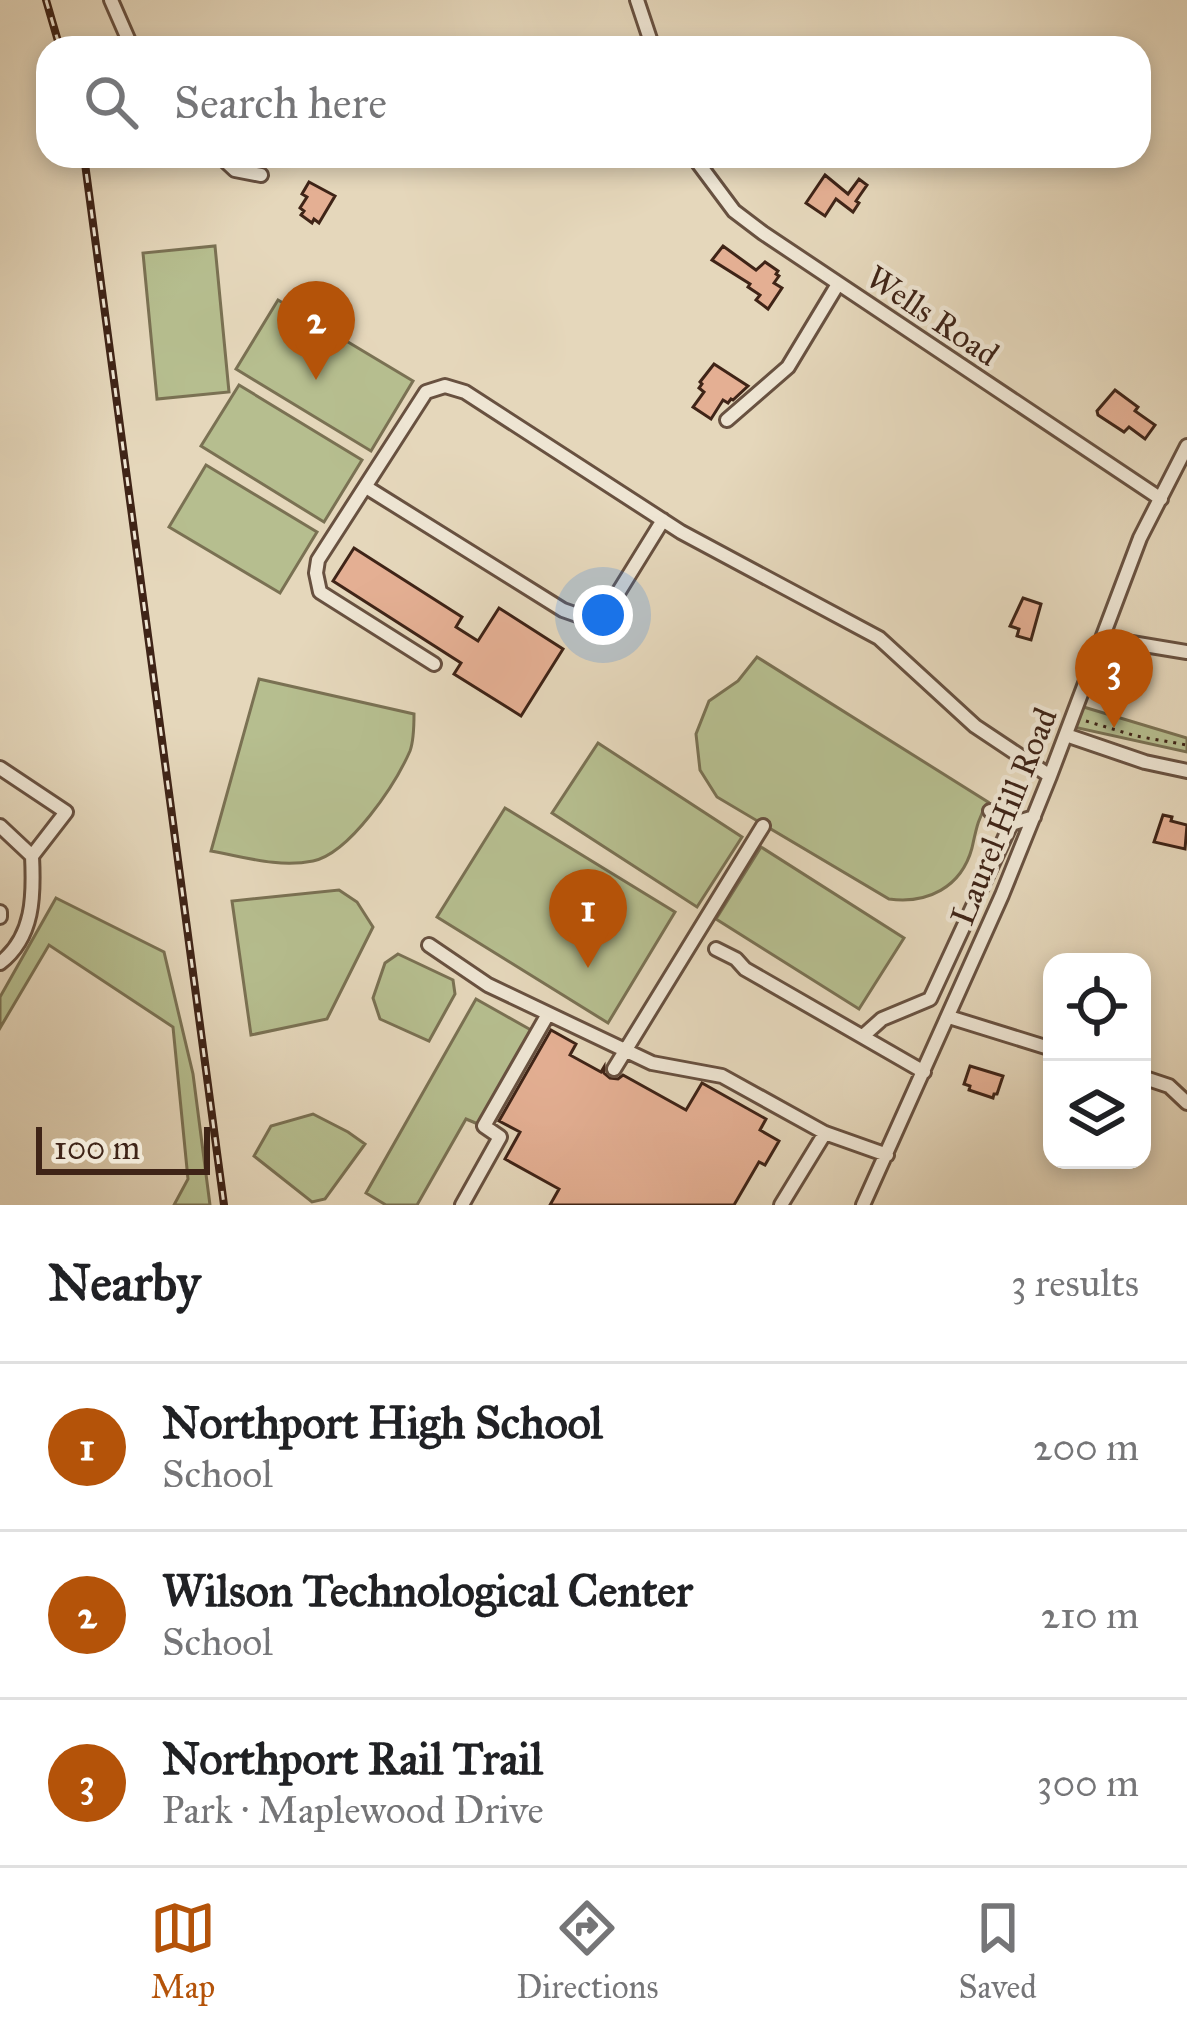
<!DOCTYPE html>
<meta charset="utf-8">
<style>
body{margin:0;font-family:"IM FELL Great Primer",serif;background:#f6f6f6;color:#202124}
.controls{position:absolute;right:36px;bottom:36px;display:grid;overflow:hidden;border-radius:24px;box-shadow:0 6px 18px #0003}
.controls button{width:108px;height:108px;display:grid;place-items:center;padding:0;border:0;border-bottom:3px solid #e0e0e0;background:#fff;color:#202124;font:60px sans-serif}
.scale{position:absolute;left:36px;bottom:30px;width:174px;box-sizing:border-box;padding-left:12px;border:6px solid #3f2417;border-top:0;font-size:33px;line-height:42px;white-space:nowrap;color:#3f2417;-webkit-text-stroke:9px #eee5d3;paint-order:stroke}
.you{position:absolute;left:603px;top:615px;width:42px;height:42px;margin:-30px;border:9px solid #fff;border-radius:50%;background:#1a73e8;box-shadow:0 0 0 18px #1a73e833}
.badge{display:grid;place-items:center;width:78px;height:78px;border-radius:50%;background:#b45309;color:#fff;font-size:39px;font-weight:700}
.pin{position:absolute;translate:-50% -99px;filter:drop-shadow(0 3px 6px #0008)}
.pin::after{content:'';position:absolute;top:63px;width:42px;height:36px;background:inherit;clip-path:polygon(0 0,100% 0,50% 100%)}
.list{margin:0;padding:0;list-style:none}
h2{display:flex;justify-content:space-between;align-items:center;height:156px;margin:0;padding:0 48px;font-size:51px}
h2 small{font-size:39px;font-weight:400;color:#757577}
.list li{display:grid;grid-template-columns:78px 1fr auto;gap:36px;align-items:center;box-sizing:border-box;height:168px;padding:0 48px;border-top:3px solid #e0e0e0}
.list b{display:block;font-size:45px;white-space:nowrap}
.list p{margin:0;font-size:39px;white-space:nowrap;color:#757577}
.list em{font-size:39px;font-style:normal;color:#757577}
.icon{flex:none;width:66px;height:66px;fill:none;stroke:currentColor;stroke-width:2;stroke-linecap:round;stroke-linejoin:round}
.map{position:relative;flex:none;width:1187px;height:1205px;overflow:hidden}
.search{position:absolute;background:#fff;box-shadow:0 6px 18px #0003;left:36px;right:36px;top:36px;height:132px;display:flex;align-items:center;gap:30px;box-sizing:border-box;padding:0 42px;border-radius:36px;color:#757577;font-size:45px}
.sheet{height:660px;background:#fff}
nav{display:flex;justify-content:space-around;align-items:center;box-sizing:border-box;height:168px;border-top:3px solid #e0e0e0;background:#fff;font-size:33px;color:#757577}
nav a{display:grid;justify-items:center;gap:6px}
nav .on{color:#b45309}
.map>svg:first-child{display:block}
</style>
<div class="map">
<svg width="1187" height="1205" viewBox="0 0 1187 1205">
<rect width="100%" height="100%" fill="#e5d7bb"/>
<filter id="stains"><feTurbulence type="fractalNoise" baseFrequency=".00167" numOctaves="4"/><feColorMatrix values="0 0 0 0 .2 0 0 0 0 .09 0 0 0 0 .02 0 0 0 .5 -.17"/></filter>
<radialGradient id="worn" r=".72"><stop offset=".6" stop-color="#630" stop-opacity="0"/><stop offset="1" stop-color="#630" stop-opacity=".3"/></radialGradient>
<path fill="#b6be8f" stroke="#7a7153" stroke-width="3" d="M 215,246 L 229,392 L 157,399 L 143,253 Z
M 278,300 L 413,381 L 371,451 L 236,369 Z
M 239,385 L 362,460 L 324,522 L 201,446 Z
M 206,465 L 317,532 L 280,593 L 169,527 Z
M 757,657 L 988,802 C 978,818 976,830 972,848 C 961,888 927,904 889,899 L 717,797 L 700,770 L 696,734 L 709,701 L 738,681 Z
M 259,679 L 414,714 C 414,726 414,740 410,751 C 395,785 350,853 313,861 C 278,868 245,857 211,851 Z
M 1077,705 L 1187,738 L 1187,752 L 1069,726 Z
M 598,743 L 742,837 L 697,907 L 552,813 Z
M 505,808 L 675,912 L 608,1023 L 437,917 Z
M 761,847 L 904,938 L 859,1009 L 716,919 Z
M 339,890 L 357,902 L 373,927 L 327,1019 L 251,1035 L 232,901 Z
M 56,898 L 164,952 L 193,1074 L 210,1205 L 174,1205 L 188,1179 L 173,1027 L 49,945 L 0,1028 L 0,997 Z
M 398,954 L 453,980 L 455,994 L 429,1041 L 380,1019 L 373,998 L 385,963 Z
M 476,999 L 531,1030 L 478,1124 L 466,1119 L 417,1205 L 386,1205 L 366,1193 Z
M 313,1114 L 348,1132 L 365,1144 L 325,1199 L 312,1202 L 254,1156 L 271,1126 Z"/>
<path fill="#e4af93" stroke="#3f2417" stroke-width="3" d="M 825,175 L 848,194 L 859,179 L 867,185 L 856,201 L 859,203 L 853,212 L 836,199 L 825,216 L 806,203 Z
M 309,182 L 335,196 L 319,223 L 314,219 L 312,223 L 301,215 L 304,211 L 300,208 L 307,197 L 302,194 Z
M 723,246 L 756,270 L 765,262 L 778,271 L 776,274 L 779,276 L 774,283 L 782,288 L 768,309 L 756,300 L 760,295 L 748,287 L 750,284 L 712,260 Z
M 714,364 L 748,386 L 733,400 L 731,399 L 728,403 L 723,400 L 711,419 L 693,407 L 704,392 L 699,388 L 702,384 L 700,382 Z
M 1115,390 L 1138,407 L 1135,411 L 1155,425 L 1145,439 L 1129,427 L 1124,432 L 1098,415 L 1097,411 Z
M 354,548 L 462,617 L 456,627 L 478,641 L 499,608 L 563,649 L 521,716 L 454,674 L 461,663 L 333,581 Z
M 1023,598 L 1041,604 L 1031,640 L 1017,636 L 1019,629 L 1010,626 Z
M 1163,815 L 1172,817 L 1171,821 L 1187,825 L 1185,849 L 1154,842 Z
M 551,1030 L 576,1044 L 570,1055 L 601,1072 L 604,1067 L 604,1073 L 610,1078 L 618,1079 L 623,1075 L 686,1110 L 702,1083 L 766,1119 L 760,1130 L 779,1141 L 765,1165 L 759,1162 L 734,1205 L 550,1205 L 559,1189 L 505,1159 L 520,1132 L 499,1121 Z
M 970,1066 L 1003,1076 L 997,1094 L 994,1094 L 993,1098 L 969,1090 L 970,1086 L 964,1084 Z"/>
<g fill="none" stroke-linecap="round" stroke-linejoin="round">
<defs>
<path id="minor" d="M 111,0 L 132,48
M 637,0 L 653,48
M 220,156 L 235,170 L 261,175
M 693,156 L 734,211 L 763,233 L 1161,499
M 727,420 L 788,367 L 838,284
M 366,487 L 563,610 L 583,617 L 605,614 L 663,520
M 1102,638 L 1187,652
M 434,664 L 320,592 L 316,573 L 318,560 L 426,392 L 445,386 L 465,392 L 681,532 L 879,638 L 975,726 L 1050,776
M 1066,735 L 1145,762 L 1187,771
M 0,768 L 66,812 L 32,856 L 0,826
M 990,811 L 1011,824
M 0,912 L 0,917
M 429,945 L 488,985 L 652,1063 L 722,1076 L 825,1133 L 887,1155
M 716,949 L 736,959 L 745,969 L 924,1072
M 0,963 C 34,937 34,895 32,856
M 949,1017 L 1052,1049
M 863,1036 L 882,1019 L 930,999 L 1011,824 L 1034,817
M 614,1069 L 763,826
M 1142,1077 L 1169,1086 L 1187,1103
M 462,1205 L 500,1137 L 484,1126 L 548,1014
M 781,1205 L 825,1133
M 863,1205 L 1002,895 L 1050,776 L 1140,538 L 1187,446"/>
</defs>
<use href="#minor" stroke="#685140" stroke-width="18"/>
<path stroke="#3f2417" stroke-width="3" stroke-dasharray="3 6" stroke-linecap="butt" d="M 1086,721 L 1136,736 L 1187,745"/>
<use href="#minor" stroke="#eee5d3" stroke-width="12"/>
<defs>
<path id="rail" d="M 46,0 L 60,48
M 84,156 L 224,1205"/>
</defs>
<use href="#rail" stroke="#3f2417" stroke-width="8"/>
<use href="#rail" stroke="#eee5d3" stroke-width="3" stroke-dasharray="9" stroke-linecap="butt"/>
</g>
<g text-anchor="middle" stroke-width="9" stroke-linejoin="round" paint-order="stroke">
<g font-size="33" fill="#3f2417" stroke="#eee5d3">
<text transform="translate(933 315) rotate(34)" y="12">Wells Road</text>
<text transform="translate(1003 816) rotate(-68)" y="12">Laurel Hill Road</text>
</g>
</g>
<rect width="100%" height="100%" filter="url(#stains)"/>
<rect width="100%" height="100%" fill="url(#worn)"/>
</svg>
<div class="controls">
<button><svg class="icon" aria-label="locate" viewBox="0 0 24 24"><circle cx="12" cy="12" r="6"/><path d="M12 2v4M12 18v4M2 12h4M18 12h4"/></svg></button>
<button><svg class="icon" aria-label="layers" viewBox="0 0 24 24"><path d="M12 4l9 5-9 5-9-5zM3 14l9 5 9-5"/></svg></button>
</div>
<div class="scale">100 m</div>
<div class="you"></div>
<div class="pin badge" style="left:588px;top:968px">1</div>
<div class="pin badge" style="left:316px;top:380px">2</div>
<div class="pin badge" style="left:1114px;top:728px">3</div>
<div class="search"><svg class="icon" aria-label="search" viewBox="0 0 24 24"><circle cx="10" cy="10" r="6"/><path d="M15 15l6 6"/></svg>Search here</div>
</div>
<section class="sheet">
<h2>Nearby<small>3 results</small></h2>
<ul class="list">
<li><span class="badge">1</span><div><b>Northport High School</b><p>School</p></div><em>200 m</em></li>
<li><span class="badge">2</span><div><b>Wilson Technological Center</b><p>School</p></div><em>210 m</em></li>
<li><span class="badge">3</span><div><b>Northport Rail Trail</b><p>Park · Maplewood Drive</p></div><em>300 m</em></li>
</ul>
</section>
<nav>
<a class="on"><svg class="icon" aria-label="map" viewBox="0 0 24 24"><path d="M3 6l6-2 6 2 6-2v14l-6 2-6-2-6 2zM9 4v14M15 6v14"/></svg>Map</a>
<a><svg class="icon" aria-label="directions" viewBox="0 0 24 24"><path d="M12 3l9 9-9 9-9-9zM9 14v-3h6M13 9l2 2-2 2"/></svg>Directions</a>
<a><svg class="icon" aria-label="saved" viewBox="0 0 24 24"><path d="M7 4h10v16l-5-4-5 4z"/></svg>Saved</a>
</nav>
